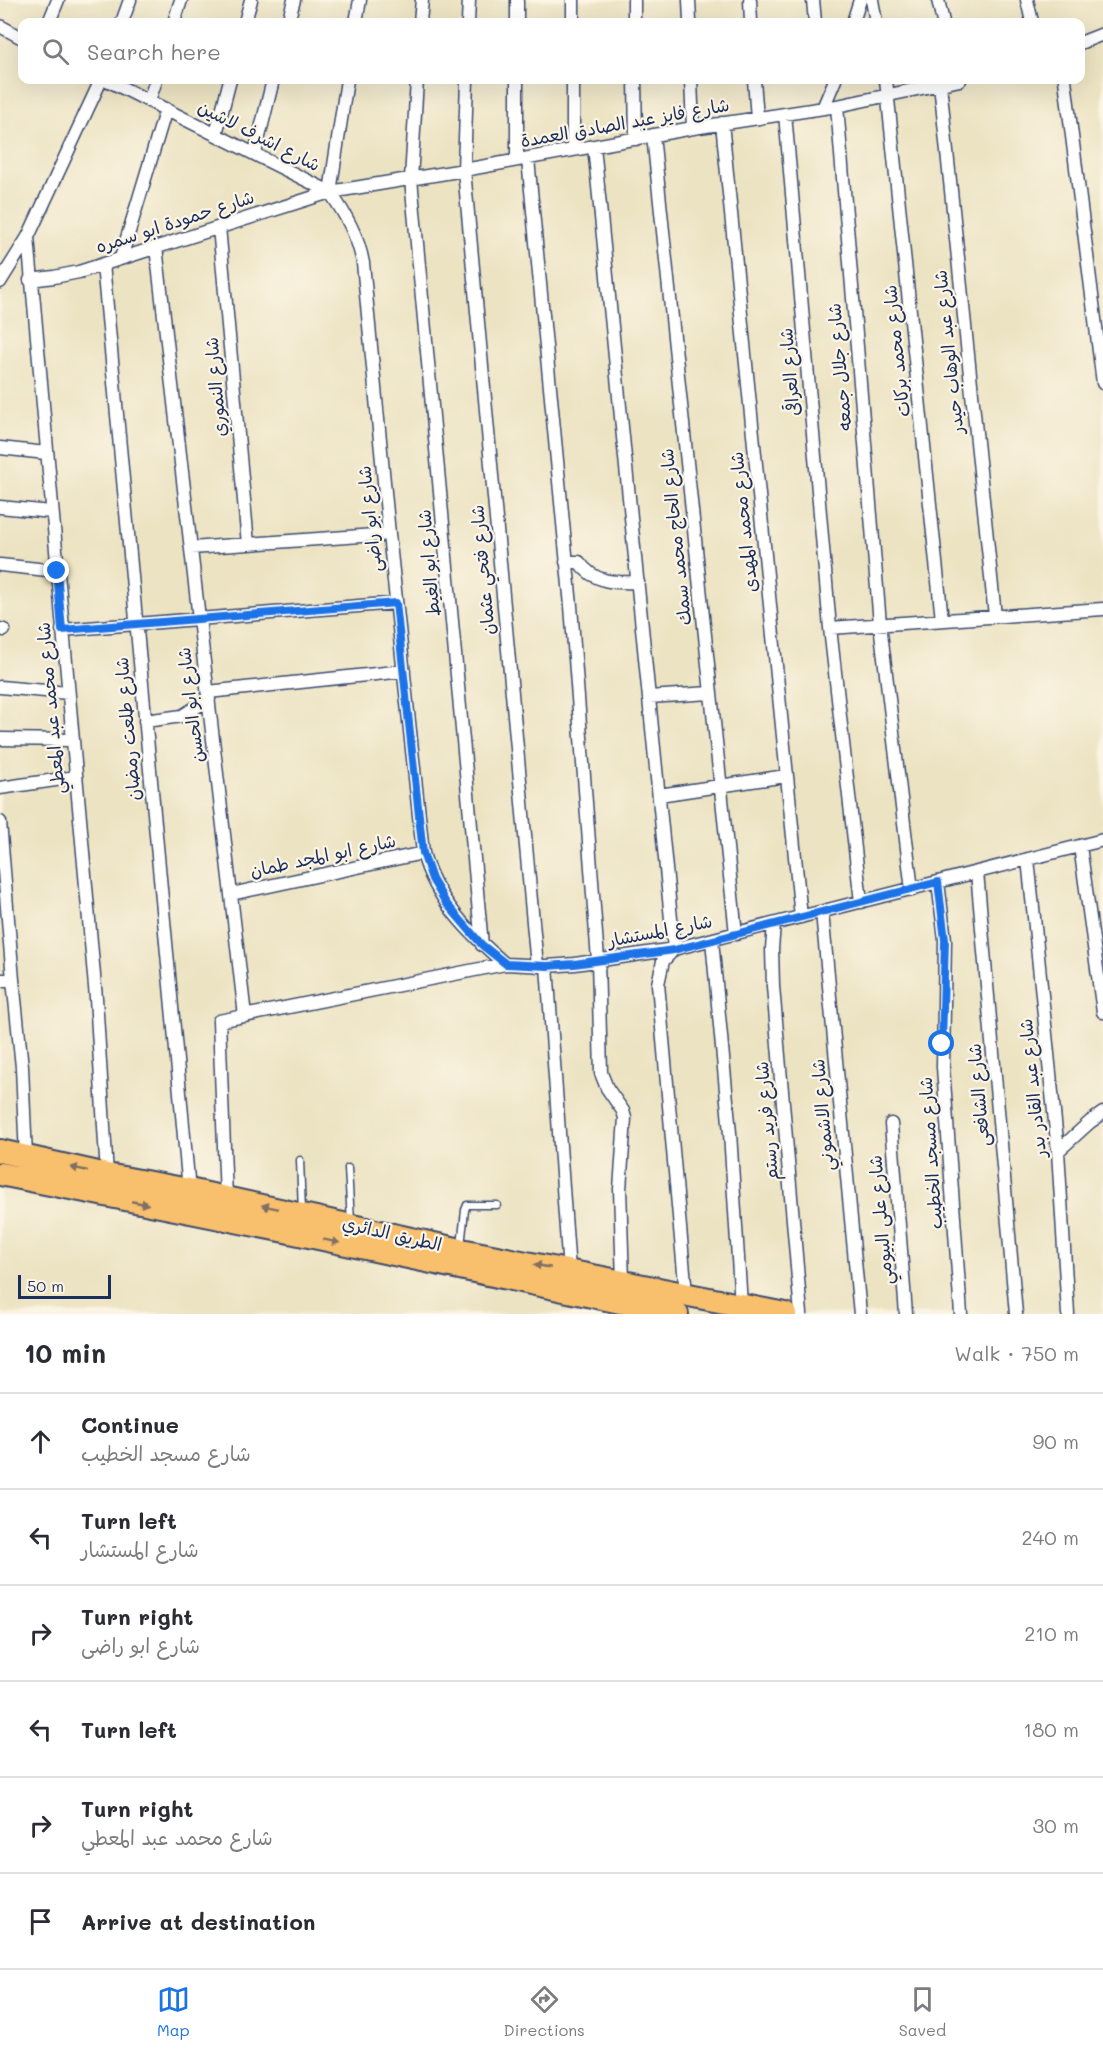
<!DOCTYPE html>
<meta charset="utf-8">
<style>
body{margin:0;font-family:Mali,"Playpen Sans Arabic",sans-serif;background:#f2f2f3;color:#2b2b33}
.scale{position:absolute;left:18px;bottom:15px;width:93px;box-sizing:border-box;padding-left:6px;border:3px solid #1b2f5e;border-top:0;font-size:16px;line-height:21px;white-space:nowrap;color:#1b2f5e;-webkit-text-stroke:4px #fcf5e5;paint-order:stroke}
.stop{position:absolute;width:18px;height:18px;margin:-14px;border:4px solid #1a73e8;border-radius:50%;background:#fff}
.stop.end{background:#1a73e8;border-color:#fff;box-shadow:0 2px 6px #0008}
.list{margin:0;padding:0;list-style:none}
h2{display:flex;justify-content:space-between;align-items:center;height:78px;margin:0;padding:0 24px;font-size:26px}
h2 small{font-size:20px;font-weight:400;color:#7c7c81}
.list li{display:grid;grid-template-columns:39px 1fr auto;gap:18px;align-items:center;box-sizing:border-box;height:96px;padding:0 24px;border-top:2px solid #e1e1e2}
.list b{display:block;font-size:22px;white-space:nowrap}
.list p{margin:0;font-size:20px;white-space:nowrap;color:#7c7c81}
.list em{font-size:20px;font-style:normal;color:#7c7c81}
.icon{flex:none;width:33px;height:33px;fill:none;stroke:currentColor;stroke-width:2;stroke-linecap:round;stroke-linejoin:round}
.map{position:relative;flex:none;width:1103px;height:1314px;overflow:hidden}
.search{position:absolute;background:#fff;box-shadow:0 6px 24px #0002;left:18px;right:18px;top:18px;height:66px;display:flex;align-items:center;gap:15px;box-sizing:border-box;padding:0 21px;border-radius:12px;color:#7c7c81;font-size:22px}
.sheet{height:654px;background:#fff}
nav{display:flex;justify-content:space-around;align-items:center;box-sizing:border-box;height:84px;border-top:2px solid #e1e1e2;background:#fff;font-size:16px;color:#7c7c81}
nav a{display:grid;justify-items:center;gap:3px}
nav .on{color:#1a73e8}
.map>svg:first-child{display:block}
</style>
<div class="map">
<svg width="1103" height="1314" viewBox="0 0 1103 1314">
<rect width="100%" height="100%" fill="#fcf5e5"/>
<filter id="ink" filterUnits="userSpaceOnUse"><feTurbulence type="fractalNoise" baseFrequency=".0167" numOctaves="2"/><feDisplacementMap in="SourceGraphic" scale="12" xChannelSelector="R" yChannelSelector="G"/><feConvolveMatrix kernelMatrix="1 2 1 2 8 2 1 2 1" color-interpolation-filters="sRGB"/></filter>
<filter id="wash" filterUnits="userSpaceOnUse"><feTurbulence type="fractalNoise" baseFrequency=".008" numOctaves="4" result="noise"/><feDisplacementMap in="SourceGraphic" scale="24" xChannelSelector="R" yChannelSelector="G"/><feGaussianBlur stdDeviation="1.35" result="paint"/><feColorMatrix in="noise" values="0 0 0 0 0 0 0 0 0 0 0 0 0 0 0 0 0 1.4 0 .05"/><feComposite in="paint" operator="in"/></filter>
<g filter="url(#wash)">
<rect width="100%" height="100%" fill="#ece3c2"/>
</g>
<g filter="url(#ink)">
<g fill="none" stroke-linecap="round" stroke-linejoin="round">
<defs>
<path id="lane" d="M 300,1160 L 302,1211
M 348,1168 L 351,1222
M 461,1246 L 465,1210 L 467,1205 L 497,1205"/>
<path id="street" d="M 517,0 L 517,22
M 634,0 L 634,22
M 689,0 L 690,22
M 750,0 L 751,22
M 813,0 L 815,22
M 872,0 L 876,22
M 938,0 L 943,22
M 1027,0 L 1032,22
M 49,22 L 58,0
M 122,22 L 130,0
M 174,22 L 181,0
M 245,22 L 251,0
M 288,22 L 294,0
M 356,22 L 360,0
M 420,22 L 422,0
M 468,22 L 469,0
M 573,22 L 573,0
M 853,22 L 860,0
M 0,26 L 22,38
M 1080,43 L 1103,34
M 107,80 L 330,192 C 346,215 358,236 363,263 L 389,534 L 423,853 C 435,899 470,934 505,964
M 417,80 L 411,179 L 482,945
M 467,80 L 464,170 L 537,966
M 517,80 L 517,160
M 635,80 L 636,139
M 691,80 L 693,128
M 754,80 L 757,118
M 886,80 L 942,620
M 1065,80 L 1103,383
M 940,84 L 995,616
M 149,101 L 156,80
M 837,106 L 880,624 L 912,890
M 823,108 L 835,80
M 785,114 L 830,628 L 861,902
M 722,123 L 801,917
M 216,134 L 230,80
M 653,135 L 736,934
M 594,146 L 674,949 L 663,961 L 658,984 L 686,1294
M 573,150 L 573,80
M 255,153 L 273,80
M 528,159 L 571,606 L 598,960 L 601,1073 L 607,1088 L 623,1111 L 625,1118 L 620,1189 L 623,1282
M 330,192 L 347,80
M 219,227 L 248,544
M 28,237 L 96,998 L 107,1175
M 156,247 L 245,1016
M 121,258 L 166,109
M 103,264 L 189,1190
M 30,280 L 54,277 L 79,272 L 330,192 L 464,170 L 693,128 L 837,106 L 960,80
M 0,282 L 28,237 L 101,80
M 0,448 L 46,453
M 0,507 L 51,512
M 191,548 L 389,534
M 566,562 L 579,562 C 594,583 614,583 638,582
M 0,565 L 57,571
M 830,628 L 1103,609
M 0,629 L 4,630
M 62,630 L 396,603
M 0,687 L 68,693
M 208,692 L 404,671
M 649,697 L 710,693
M 145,721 L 182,716 L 209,699
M 0,739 L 72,740
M 0,788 L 76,777
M 659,795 L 786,776
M 0,822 L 13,980 L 22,1067 L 26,1157
M 1080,846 L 1103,1012
M 1028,859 L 1058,1151 L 1068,1314
M 977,872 L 1016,1314
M 938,882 L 945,940 L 943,1067 L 961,1314
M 231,894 L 423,853
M 822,912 L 860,1314
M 774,924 L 772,949 L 773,986 L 801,1314
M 712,940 L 730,1133 L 741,1305
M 547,966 L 569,1271
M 0,980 L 13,980
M 891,1124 L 906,1314
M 1058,1151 L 1090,1122 L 1103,1113
M 226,1198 L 219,1021 L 505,964 L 547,966 L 575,964 L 674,949 L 1103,840"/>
<path id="highway" d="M 0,1151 L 107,1175 L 189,1190 L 461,1250 L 785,1314
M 0,1174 L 285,1231 L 677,1314"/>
</defs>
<use href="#lane" stroke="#3a4a6d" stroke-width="9"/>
<use href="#street" stroke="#3a4a6d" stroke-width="15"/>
<use href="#highway" stroke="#3a4a6d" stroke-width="26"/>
<use href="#lane" stroke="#fff" stroke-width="6"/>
<use href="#street" stroke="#fff" stroke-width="12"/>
<use href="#highway" stroke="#f8bf6c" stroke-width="22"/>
</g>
<defs><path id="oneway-solid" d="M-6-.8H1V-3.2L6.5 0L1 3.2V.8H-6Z" transform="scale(1.5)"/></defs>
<g fill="#7e7064">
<use href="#oneway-solid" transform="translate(79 1169) rotate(-168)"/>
<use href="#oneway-solid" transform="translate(140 1203) rotate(11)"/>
<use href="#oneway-solid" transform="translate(270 1207) rotate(-168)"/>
<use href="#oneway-solid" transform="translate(331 1241) rotate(12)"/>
<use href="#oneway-solid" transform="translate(542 1266) rotate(-169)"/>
</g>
</g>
<g fill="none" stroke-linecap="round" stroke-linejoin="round" filter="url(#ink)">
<path stroke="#1a73e8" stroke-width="8" d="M 57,571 L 62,630 L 396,603 L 423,853 L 432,879 L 446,903 L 482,945 L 506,964 L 547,966 L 574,964 L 674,950 L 938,882 L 945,940 L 942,1044"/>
</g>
<g text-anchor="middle" stroke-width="4.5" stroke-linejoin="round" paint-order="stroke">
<g font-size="18" fill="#1b2f5e" stroke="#fcf5e5">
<text transform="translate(625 123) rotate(-10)" y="6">شارع فايز عبد الصادق العمدة</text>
<text transform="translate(259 136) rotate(27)" y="6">شارع اشرف لاشين</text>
<text transform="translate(175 222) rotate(-18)" y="6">شارع حمودة ابو سمره</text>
<text transform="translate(897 351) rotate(-96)" y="6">شارع محمد بركات</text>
<text transform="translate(949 352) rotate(-96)" y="6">شارع عبد الوهاب حيدر</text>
<text transform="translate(840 367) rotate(-95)" y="6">شارع جلال جمعه</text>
<text transform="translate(790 372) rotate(-95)" y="6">شارع العراقى</text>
<text transform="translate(216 387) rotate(-95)" y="6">شارع النموري</text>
<text transform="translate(370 519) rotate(-96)" y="6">شارع ابو راضى</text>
<text transform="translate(744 522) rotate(-96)" y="6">شارع محمد المهدى</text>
<text transform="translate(676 537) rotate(-96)" y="6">شارع الحاج محمد سمك</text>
<text transform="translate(429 563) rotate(-95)" y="6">شارع ابو الغيط</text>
<text transform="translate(483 570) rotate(-95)" y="6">شارع فتحي عثمان</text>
<text transform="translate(191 705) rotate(-97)" y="6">شارع ابو الحسن</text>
<text transform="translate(51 708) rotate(-95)" y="6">شارع محمد عبد المعطي</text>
<text transform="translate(128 729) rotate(-95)" y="6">شارع طلعت رمضان</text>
<text transform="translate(323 856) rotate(-12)" y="6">شارع ابو المجد طمان</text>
<text transform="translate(660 931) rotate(-11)" y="6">شارع المستشار</text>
<text transform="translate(1033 1088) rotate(-96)" y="6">شارع عبد القادر بدر</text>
<text transform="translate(979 1095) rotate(-95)" y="6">شارع الشافعى</text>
<text transform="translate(823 1115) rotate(-95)" y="6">شارع الاشموني</text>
<text transform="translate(767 1121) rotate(-95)" y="6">شارع فريد رستم</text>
<text transform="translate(931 1153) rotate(-94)" y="6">شارع مسجد الخطيب</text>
<text transform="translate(881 1220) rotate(-95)" y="6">شارع على البيومي</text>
<text transform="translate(392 1234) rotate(13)" y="6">الطريق الدائري</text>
</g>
</g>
</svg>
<div class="scale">50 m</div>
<div class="stop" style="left:942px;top:1044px"></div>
<div class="stop end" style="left:57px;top:571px"></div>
<div class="search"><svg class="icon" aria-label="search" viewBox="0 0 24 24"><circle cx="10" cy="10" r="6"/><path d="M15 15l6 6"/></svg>Search here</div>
</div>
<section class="sheet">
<h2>10 min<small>Walk · 750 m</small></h2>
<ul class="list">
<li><svg class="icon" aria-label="ahead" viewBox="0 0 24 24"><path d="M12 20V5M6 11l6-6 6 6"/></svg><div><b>Continue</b><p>شارع مسجد الخطيب</p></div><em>90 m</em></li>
<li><svg class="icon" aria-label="left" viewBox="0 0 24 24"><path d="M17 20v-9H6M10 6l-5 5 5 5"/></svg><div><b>Turn left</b><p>شارع المستشار</p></div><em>240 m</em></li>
<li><svg class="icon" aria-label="right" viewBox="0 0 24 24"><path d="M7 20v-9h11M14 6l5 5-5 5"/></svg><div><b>Turn right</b><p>شارع ابو راضى</p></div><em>210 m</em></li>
<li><svg class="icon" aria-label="left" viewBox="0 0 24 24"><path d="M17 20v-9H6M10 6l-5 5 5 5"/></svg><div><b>Turn left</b></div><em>180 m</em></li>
<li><svg class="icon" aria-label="right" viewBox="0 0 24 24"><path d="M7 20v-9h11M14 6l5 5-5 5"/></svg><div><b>Turn right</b><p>شارع محمد عبد المعطي</p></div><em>30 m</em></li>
<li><svg class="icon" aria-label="arrive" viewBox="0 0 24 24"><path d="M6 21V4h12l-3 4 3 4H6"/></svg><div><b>Arrive at destination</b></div></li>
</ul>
</section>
<nav>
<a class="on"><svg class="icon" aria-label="map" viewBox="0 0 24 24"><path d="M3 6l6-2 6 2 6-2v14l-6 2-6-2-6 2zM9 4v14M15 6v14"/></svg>Map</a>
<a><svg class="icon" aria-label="directions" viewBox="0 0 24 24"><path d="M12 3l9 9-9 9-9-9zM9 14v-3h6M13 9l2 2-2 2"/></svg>Directions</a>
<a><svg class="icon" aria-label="saved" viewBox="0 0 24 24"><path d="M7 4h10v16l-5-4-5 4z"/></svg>Saved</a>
</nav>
